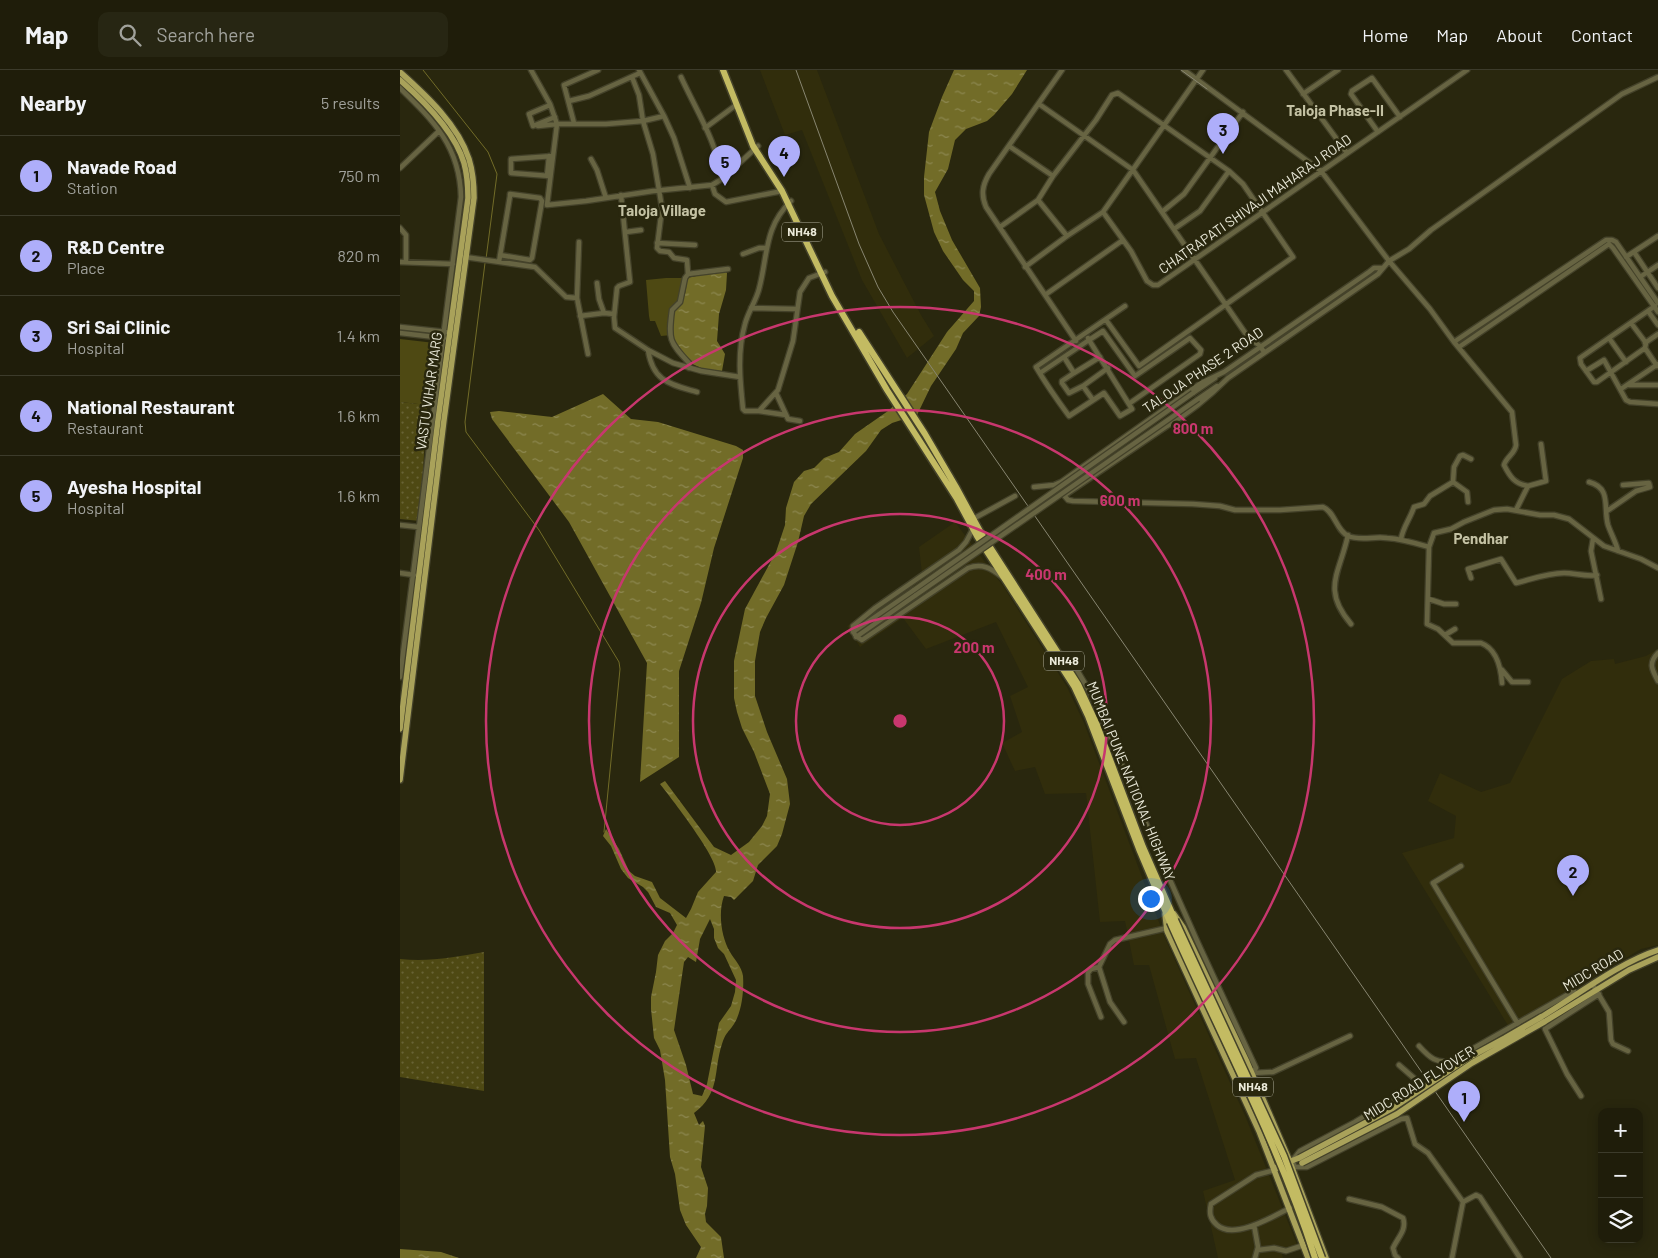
<!DOCTYPE html>
<meta charset="utf-8">
<style>
body{margin:0;font-family:Barlow,sans-serif;background:#272613;color:#f1f3f6}
.controls{position:absolute;right:15px;bottom:15px;display:grid;overflow:hidden;border-radius:10px;box-shadow:0 2px 12px #0003}
.controls button{width:45px;height:45px;display:grid;place-items:center;padding:0;border:0;border-bottom:1px solid #3c3b2b;background:#1f1d0a;color:#f1f3f6;font:25px sans-serif}
.you{position:absolute;left:750px;top:828px;width:18px;height:18px;margin:-12px;border:4px solid #fff;border-radius:50%;background:#1a73e8;box-shadow:0 0 0 8px #1a73e833}
.badge{display:grid;place-items:center;width:32px;height:32px;border-radius:50%;background:#aeaefa;color:#111;font-size:16px;font-weight:700}
.pin{position:absolute;translate:-50% -41px;filter:drop-shadow(0 1px 2px #0008)}
.pin::after{content:'';position:absolute;top:26px;width:18px;height:15px;background:inherit;clip-path:polygon(0 0,100% 0,50% 100%)}
.list{margin:0;padding:0;list-style:none}
h2{display:flex;justify-content:space-between;align-items:center;height:65px;margin:0;padding:0 20px;font-size:21px}
h2 small{font-size:16px;font-weight:400;color:#a1a29c}
.list li{display:grid;grid-template-columns:32px 1fr auto;gap:15px;align-items:center;box-sizing:border-box;height:80px;padding:0 20px;border-top:1px solid #3c3b2b}
.list b{display:block;font-size:19px;white-space:nowrap}
.list p{margin:0;font-size:16px;white-space:nowrap;color:#a1a29c}
.list em{font-size:16px;font-style:normal;color:#a1a29c}
.icon{flex:none;width:28px;height:28px;fill:none;stroke:currentColor;stroke-width:2;stroke-linecap:round;stroke-linejoin:round}
.map{position:relative;flex:none;width:1258px;height:1188px;overflow:hidden}
header{display:flex;align-items:center;gap:30px;box-sizing:border-box;height:70px;padding:0 25px;background:#1f1d0a;border-bottom:1px solid #3c3b2b}
header strong{font-size:24px}
nav{display:flex;gap:28px;margin-inline-start:auto;font-size:18px}
.search{width:350px;height:45px;background:#272613;display:flex;align-items:center;gap:12px;box-sizing:border-box;padding:0 18px;border-radius:10px;color:#a1a29c;font-size:19px}
main{display:flex}
aside{flex:1;background:#1f1d0a}
.map>svg:first-child{display:block}
</style>
<header>
<strong>Map</strong>
<div class="search"><svg class="icon" aria-label="search" viewBox="0 0 24 24"><circle cx="10" cy="10" r="6"/><path d="M15 15l6 6"/></svg>Search here</div>
<nav><a>Home</a><a>Map</a><a>About</a><a>Contact</a></nav>
</header>
<main>
<aside>
<h2>Nearby<small>5 results</small></h2>
<ul class="list">
<li><span class="badge">1</span><div><b>Navade Road</b><p>Station</p></div><em>750 m</em></li>
<li><span class="badge">2</span><div><b>R&amp;D Centre</b><p>Place</p></div><em>820 m</em></li>
<li><span class="badge">3</span><div><b>Sri Sai Clinic</b><p>Hospital</p></div><em>1.4 km</em></li>
<li><span class="badge">4</span><div><b>National Restaurant</b><p>Restaurant</p></div><em>1.6 km</em></li>
<li><span class="badge">5</span><div><b>Ayesha Hospital</b><p>Hospital</p></div><em>1.6 km</em></li>
</ul>
</aside>
<div class="map">
<svg width="1258" height="1188" viewBox="0 0 1258 1188">
<defs>
<pattern id="park-dots" width="8" height="8" patternUnits="userSpaceOnUse" patternTransform="scale(1.25)"><rect width="8" height="8" fill="#4e4913"/><path d="M2 2h.1M6 6h.1" fill="none" stroke="#686335" stroke-width="1.8" stroke-linecap="round"/></pattern>
<pattern id="water-ripples" width="26" height="14" patternUnits="userSpaceOnUse" patternTransform="scale(1.25)"><rect width="26" height="14" fill="#726c28"/><path d="M2 4q2-2 4 0t4 0M15 11q2-2 4 0t4 0" fill="none" stroke="#8d8851"/></pattern>
</defs>
<rect width="100%" height="100%" fill="#29270e"/>
<path fill="#312d0c" d="M 360,0 L 417,0 L 479,164 L 521,245 L 534,266 L 507,288 L 462,210 L 402,60 L 385,65 Z
M 555,452 L 603,516 L 667,617 L 684,653 L 765,868 L 846,1048 L 898,1177 L 882,1184 L 883,1188 L 818,1188 L 803,1121 L 835,1110 L 796,988 L 775,989 L 749,895 L 734,895 L 725,851 L 700,852 L 686,723 L 645,724 L 635,697 L 615,701 L 602,673 L 622,662 L 610,626 L 628,617 L 596,552 L 526,579 L 503,548 L 460,577 L 447,556 L 522,504 L 519,477 Z
M 1258,579 L 1258,875 L 1241,879 L 1109,957 L 1002,783 L 1054,768 L 1056,746 L 1028,731 L 1040,703 L 1081,722 L 1110,713 L 1162,609 L 1191,591 L 1214,589 L 1215,594 L 1246,586 Z"/>
<path fill="#4e4913" d="M 266,208 L 287,208 C 286,225 285,229 273,241 L 272,265 L 261,266 L 255,251 L 250,251 L 249,246 L 246,210 Z
M 0,269 L 35,273 L 27,335 L 0,332 Z"/>
<path fill="url(#park-dots)" d="M 0,332 L 27,335 L 20,451 L 0,449 Z
M 84,882 L 84,1021 L 0,1007 L 0,889 C 30,892 54,887 84,882 Z"/>
<path fill="url(#water-ripples)" fill-rule="evenodd" d="M 554,0 L 627,0 L 612,24 L 594,45 L 587,51 L 566,59 L 555,70 L 548,99 L 535,122 L 540,141 L 552,170 L 580,218 L 581,237 L 579,246 L 563,263 L 556,279 L 531,316 L 517,345 L 492,353 L 481,360 L 466,381 L 411,434 L 404,446 L 398,472 L 384,515 L 366,548 L 360,562 L 355,591 L 355,626 L 367,662 L 387,709 L 390,734 L 382,764 L 377,776 L 358,795 L 353,811 L 334,830 L 331,827 L 324,826 C 318,842 321,867 330,882 C 334,889 342,897 343,906 C 344,921 342,941 334,954 C 328,963 326,962 322,974 C 313,1001 321,1023 294,1043 L 299,1055 L 303,1051 L 305,1056 L 301,1097 L 308,1118 L 307,1136 L 305,1144 L 306,1152 L 321,1167 L 324,1188 L 296,1188 L 301,1177 L 286,1155 L 280,1140 L 275,1104 L 270,1087 L 265,1010 L 260,980 L 254,968 L 251,939 L 251,927 L 256,902 L 258,885 L 265,871 L 273,863 L 277,855 L 270,843 L 256,837 L 248,822 L 243,817 L 228,808 L 221,799 L 211,776 L 203,766 L 206,759 L 219,779 L 229,801 L 235,806 L 252,812 L 260,828 L 286,848 L 291,839 L 298,822 L 316,802 C 318,788 271,728 260,714 L 265,711 L 314,777 L 331,785 L 349,772 L 362,756 L 367,746 L 370,724 L 354,682 L 342,658 L 337,642 L 334,628 L 334,591 L 345,539 L 376,482 L 385,455 L 386,438 L 394,412 L 404,401 L 414,398 L 424,388 L 439,382 L 455,364 L 488,341 L 507,324 L 547,262 L 574,231 L 574,221 L 563,210 L 543,181 L 534,162 L 524,125 L 524,107 L 529,62 L 542,27 ZM 310,849 L 314,859 L 314,868 L 318,878 L 324,884 L 336,910 L 335,922 L 331,936 L 319,953 L 307,1014 L 302,1026 L 293,1024 L 286,995 L 274,960 L 284,892 L 288,887 L 296,892 L 300,869 Z
M 324,200 L 327,203 L 326,220 L 319,244 L 317,271 L 325,284 L 322,301 L 306,300 L 290,293 L 274,275 L 272,265 L 273,241 C 285,229 286,225 287,208 Z
M 203,324 L 231,349 L 258,352 L 336,376 L 343,380 L 343,388 L 314,478 L 301,533 L 279,601 L 279,687 L 240,712 L 247,593 L 169,452 L 92,349 L 90,342 L 99,341 L 152,347 Z
M 0,1179 L 41,1182 L 59,1188 L 0,1188 Z"/>
<g fill="none" stroke-linecap="round" stroke-linejoin="round">
<path stroke="#726c28" stroke-width="1" d="M 23,0 L 88,82 L 97,104 L 86,189
M 85,193 L 65,352 L 66,362 L 139,460 L 219,592 L 220,599 L 204,762"/>
<defs>
<path id="minor" d="M 131,0 L 150,34 L 157,54 L 147,135 L 186,131 L 253,121 L 312,115 L 322,109 L 358,76
M 239,0 L 264,46 L 274,68 L 290,118
M 662,0 L 589,104 C 582,116 581,125 586,137 L 676,271
M 886,0 L 947,83
M 232,7 L 239,25 L 243,51 L 264,46
M 281,7 C 296,40 317,72 322,109
M 0,18 C 34,51 60,77 61,127 L 0,607
M 903,24 L 938,0
M 169,31 L 189,26 L 240,3
M 639,34 L 733,100 L 848,267 L 860,276 L 864,282
M 150,35 L 129,44 L 133,56 L 155,47
M 174,53 L 164,15 L 198,0
M 138,56 L 157,54 L 206,54 L 243,51 L 253,84 L 262,138 L 257,178 L 260,181 L 269,182 L 274,188 L 287,190 L 288,204
M 305,58 L 336,35
M 978,62 L 951,24 L 952,21 L 972,8 L 1000,47
M 609,76 L 653,106
M 191,89 L 197,100 L 206,128
M 0,98 L 39,61
M 147,106 L 149,86
M 150,106 L 111,103 L 111,89 L 153,86
M 312,115 L 315,124 L 326,132 L 382,121
M 221,125 L 230,212 L 219,216 L 217,218 L 214,247 L 215,258 L 248,280 L 273,293 L 301,301 L 340,307
M 638,130 L 667,166
M 391,131 C 364,157 368,185 359,219 C 356,231 348,242 345,254 C 337,282 340,311 343,339 L 345,341 L 359,341 L 378,320 L 393,271 L 400,222 L 409,208 L 425,202
M 703,142 L 731,181 L 747,211 L 753,215 L 758,215 L 1067,0
M 762,142 L 784,124 L 843,42
M 600,157 L 638,130 L 653,106 L 696,50 L 712,25 L 718,23 L 829,101 L 843,114 L 893,187 L 739,296 L 706,250
M 0,158 L 6,165 L 6,192
M 774,159 L 800,141 L 829,101
M 226,162 L 241,160
M 257,173 L 295,175
M 1234,182 L 1258,218
M 343,184 L 359,178 L 366,178
M 65,187 L 135,197 L 166,227 L 177,228 L 188,284
M 1226,187 L 1258,166
M 0,192 L 53,194
M 99,192 L 110,126 L 110,124 L 140,128 L 142,131 L 132,188 L 130,190 L 100,185
M 625,197 L 667,166 L 703,142 L 803,0
M 1240,207 L 1258,195
M 197,213 L 199,229 L 204,243
M 645,225 L 723,170
M 177,228 L 179,172
M 351,238 L 397,239
M 1248,241 L 1258,255
M 180,246 L 204,243 L 214,244
M 1231,253 L 1246,273 L 1245,278 L 1197,312 L 1194,312 L 1181,294 L 1180,288 L 1255,236
M 0,257 L 46,262
M 0,263 L 44,268
M 688,268 L 689,270 L 703,261 L 735,306 L 790,268 L 801,280 L 800,284 L 730,333
M 1209,268 L 1226,292
M 1054,272 L 1206,170 L 1212,170 L 1216,172 L 1258,233
M 1245,273 L 1258,264
M 1059,277 L 1209,174 L 1213,178 L 1258,242
M 1245,278 L 1257,296
M 248,280 C 253,312 270,314 297,322
M 664,287 L 674,303 L 700,287
M 289,298 L 289,293 C 269,272 268,269 272,240 L 280,232 L 285,208 L 288,204 L 328,199
M 1186,301 L 1204,290 L 1226,330 L 1230,332 L 1258,334
M 640,303 L 689,270 L 732,339 L 720,346 L 704,323 L 669,346 C 658,331 646,314 636,297 L 725,236
M 674,303 L 662,311 L 662,313 L 669,323 L 683,316 L 693,330
M 1229,315 L 1258,315
M 683,316 L 708,298
M 1221,319 L 1258,294
M 376,323 L 388,349 L 400,351
M 793,323 L 815,308
M 798,329 L 817,316
M 359,341 L 386,345
M 1053,412 L 1054,397 L 1060,386 L 1063,385 L 1071,389
M 1189,412 C 1212,418 1203,438 1208,455 C 1211,464 1216,472 1218,481
M 656,416 L 668,430 L 673,431 L 793,434 L 820,436 L 835,440 L 880,440 L 923,437 C 935,442 936,460 948,466 C 960,471 975,466 987,468 C 1002,469 1015,473 1029,477
M 1128,416 C 1115,414 1110,407 1104,395 C 1106,387 1115,384 1116,375 L 1112,342 L 1054,272 L 1030,239 L 989,191 L 1009,179 L 1031,160 L 1222,24 L 1258,7
M 634,417 L 654,415 L 661,412 L 801,313 L 824,302 L 969,202 L 974,198 L 982,198
M 665,425 L 767,356 C 790,343 809,327 828,308 L 978,204 L 989,191 L 921,101 L 784,0
M 1116,440 L 1128,416 L 1146,411 L 1141,374
M 1207,441 L 1236,421 L 1250,417 L 1249,413 L 1223,415
M 573,449 L 615,426
M 0,455 L 19,457
M 573,459 L 566,472 L 559,480 L 475,538 L 453,556 C 453,564 455,566 462,570 L 568,498 C 582,493 591,498 602,507
M 948,465 C 940,503 921,519 951,554
M 1001,469 C 1003,457 1010,449 1014,437 L 1024,434 L 1030,426 L 1053,412 L 1067,422 L 1068,432
M 1193,469 L 1191,481 L 1201,529
M 0,503 L 14,505
M 1071,508 L 1068,499 L 1101,489 L 1116,513 C 1132,509 1148,503 1164,503 C 1175,503 1186,507 1197,505
M 1029,529 L 1044,534 L 1056,534
M 453,562 L 514,520
M 1045,565 L 1055,559
M 456,567 L 516,525
M 1258,583 C 1248,593 1252,600 1258,611
M 660,584 L 668,585 L 696,632 L 762,792 L 798,873 L 856,998 L 852,1003
M 1102,600 L 1112,612 L 1128,612
M 1102,613 C 1101,599 1097,579 1081,573 L 1053,573 L 1038,559 L 1027,554 L 1029,477 L 1034,463 L 1051,459 L 1064,452 L 1094,440 L 1107,439 L 1140,445 L 1154,445 L 1169,449 L 1204,476 L 1241,489 L 1258,498
M 1061,796 L 1033,813 L 1118,954
M 699,897 L 710,932 L 724,952
M 1193,915 L 1209,942 L 1211,970 L 1213,974 L 1228,981
M 701,947 L 688,914 L 688,903 L 691,899 L 699,897 L 710,874 L 715,870 L 767,858
M 1019,976 C 1029,987 1037,995 1053,990 L 1174,921 L 1177,925
M 999,995 L 1015,1009 L 1015,1014 L 1013,1017 L 955,1052 L 900,1081 L 892,1091 L 895,1097 L 907,1097 L 1001,1049 L 1007,1048 L 1015,1074 L 1028,1083 L 1063,1132 L 1052,1188
M 852,1003 L 873,1002 L 950,966
M 1181,1026 L 1167,1004 L 1145,959 L 1199,924
M 875,1100 L 856,1105 L 811,1134 C 809,1143 810,1149 817,1155 C 834,1170 872,1147 890,1138
M 949,1129 L 982,1137 L 1003,1148 C 1007,1160 998,1167 993,1178 L 995,1185 L 998,1188
M 1063,1132 L 1076,1125 L 1080,1127 L 1120,1188
M 854,1155 L 858,1177 L 855,1188
M 858,1180 L 874,1178 L 886,1181 L 904,1175"/>
<path id="major" d="M 0,2 C 27,26 58,55 69,89 C 73,102 74,115 74,128 L 44,350 L 0,710
M 0,10 C 24,31 55,62 64,93 C 67,104 68,116 68,128 L 38,350 L 0,659
M 765,844 L 767,861 L 859,1061 L 908,1188
M 774,844 L 783,857 L 847,992 L 888,1087 L 926,1188
M 1141,947 C 1176,926 1220,892 1258,880
M 1144,952 L 1229,900 L 1258,887
M 875,1100 L 878,1096 L 899,1088"/>
<path id="highway" d="M 323,0 L 353,76 L 382,121 L 432,226 L 487,320 L 557,429 L 577,466 L 674,616 L 688,646 L 739,779 L 770,852
M 459,262 L 525,364 L 556,417 L 581,463 L 678,614 L 697,655 L 743,777 L 775,850"/>
</defs>
<use href="#minor" stroke="#44422a" stroke-width="7"/>
<use href="#major" stroke="#44422a" stroke-width="8"/>
<use href="#highway" stroke="#44422a" stroke-width="9"/>
<use href="#minor" stroke="#676442" stroke-width="4.5"/>
<use href="#major" stroke="#a9a25a" stroke-width="5.5"/>
<use href="#highway" stroke="#c3bb62" stroke-width="6"/>
<path stroke="#888671" stroke-width="1" d="M 396,0 L 459,174 L 478,217 L 493,242 L 1151,1188
M 781,0 L 807,19"/>
<defs>
<path id="minor-bridge" d="M 514,520 L 793,323
M 516,525 L 798,329"/>
<path id="major-bridge" d="M 899,1088 L 993,1038 L 1070,987 L 1105,968 L 1141,947
M 902,1093 L 997,1044 L 1072,993 L 1144,952"/>
<path id="highway-bridge" d="M 775,850 L 884,1086 L 922,1188
M 770,852 C 819,963 878,1072 915,1188"/>
</defs>
<use href="#minor-bridge" stroke="#44422a" stroke-width="7" stroke-linecap="butt"/>
<use href="#major-bridge" stroke="#44422a" stroke-width="8" stroke-linecap="butt"/>
<use href="#highway-bridge" stroke="#44422a" stroke-width="9" stroke-linecap="butt"/>
<use href="#minor-bridge" stroke="#676442" stroke-width="4.5"/>
<use href="#major-bridge" stroke="#a9a25a" stroke-width="5.5"/>
<use href="#highway-bridge" stroke="#c3bb62" stroke-width="6"/>
</g>
<g fill="none" stroke="#c8376e" stroke-width="2.5">
<circle cx="500" cy="651" r="104"/>
<circle cx="500" cy="651" r="207"/>
<circle cx="500" cy="651" r="311"/>
<circle cx="500" cy="651" r="414"/>
</g>
<g text-anchor="middle" stroke-width="5" stroke-linejoin="round" paint-order="stroke">
<g fill="#29270e" stroke="#b0af9c" stroke-width="1">
<rect x="382" y="152.5" width="40" height="19" rx="4"/>
<rect x="644" y="581.5" width="40" height="19" rx="4"/>
<rect x="833" y="1007.5" width="40" height="19" rx="4"/>
</g>
<g font-size="12" font-weight="bold" fill="#eae9d9">
<text x="402" y="166">NH48</text>
<text x="664" y="595">NH48</text>
<text x="853" y="1021">NH48</text>
</g>
<g font-size="14" fill="#eae9d9" stroke="#29270e">
<text transform="translate(855 134) rotate(-35)" y="5">CHATRAPATI SHIVAJI MAHARAJ ROAD</text>
<text transform="translate(803 300) rotate(-34)" y="5">TALOJA PHASE 2 ROAD</text>
<text transform="translate(29 321) rotate(-82)" y="5">VASTU VIHAR MARG</text>
<text transform="translate(731 711) rotate(68)" y="5">MUMBAI PUNE NATIONAL HIGHWAY</text>
<text transform="translate(1193 900) rotate(-31)" y="5">MIDC ROAD</text>
<text transform="translate(1019 1013) rotate(-32)" y="5">MIDC ROAD FLYOVER</text>
</g>
<g font-size="15" font-weight="bold" fill="#c4c2a4" stroke="#29270e">
<text x="935" y="46">Taloja Phase-II</text>
<text x="262" y="146">Taloja Village</text>
<text x="1081" y="474">Pendhar</text>
</g>
</g>
<circle cx="500" cy="651" r="8" fill="#c8376e" stroke="#29270e" stroke-width="2.5"/>
<g font-size="15" text-anchor="middle" font-weight="bold" fill="#c8376e" stroke="#29270e" stroke-width="5" stroke-linejoin="round" paint-order="stroke">
<text x="793" y="364">800 m</text>
<text x="720" y="436">600 m</text>
<text x="646" y="510">400 m</text>
<text x="574" y="583">200 m</text>
</g>
</svg>
<div class="controls">
<button>+</button>
<button>−</button>
<button><svg class="icon" aria-label="layers" viewBox="0 0 24 24"><path d="M12 4l9 5-9 5-9-5zM3 14l9 5 9-5"/></svg></button>
</div>
<div class="you"></div>
<div class="pin badge" style="left:1064px;top:1052px">1</div>
<div class="pin badge" style="left:1173px;top:826px">2</div>
<div class="pin badge" style="left:823px;top:84px">3</div>
<div class="pin badge" style="left:384px;top:107px">4</div>
<div class="pin badge" style="left:325px;top:116px">5</div>
</div>
</main>
